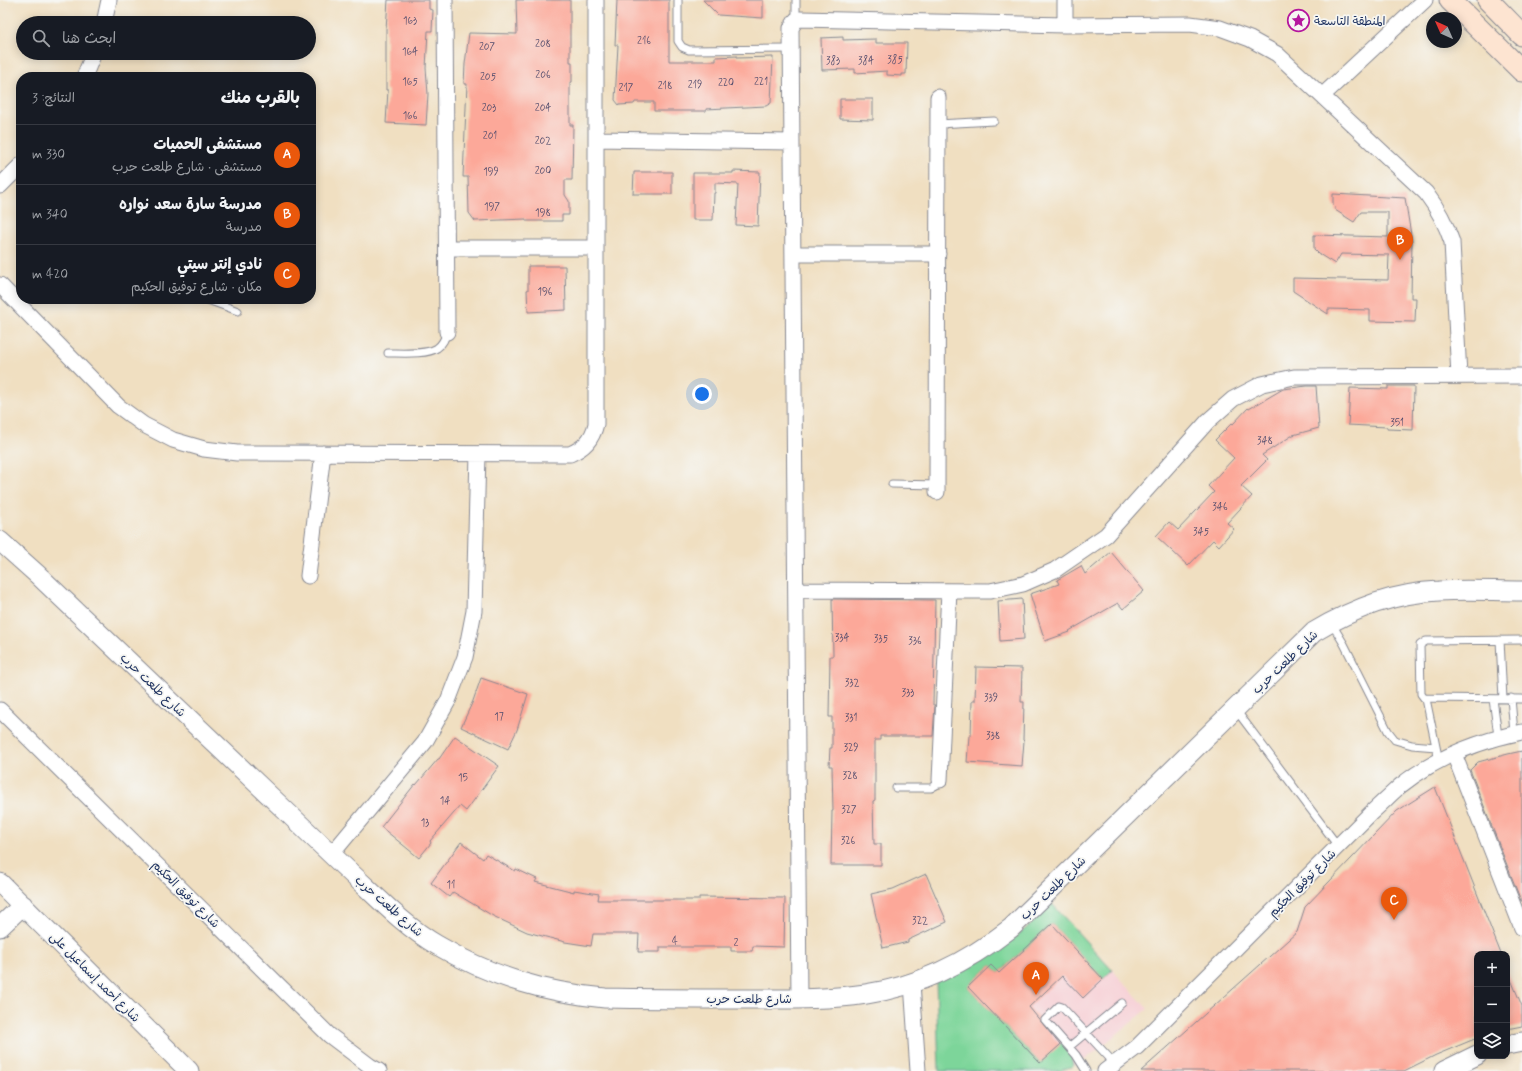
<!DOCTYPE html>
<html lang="ar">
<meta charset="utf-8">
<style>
body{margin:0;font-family:Mynerve,"Playpen Sans Arabic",sans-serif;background:#20242c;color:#f1f3f6;direction:rtl}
.controls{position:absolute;right:12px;bottom:12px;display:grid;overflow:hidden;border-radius:8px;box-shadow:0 2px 10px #0003}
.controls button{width:36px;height:36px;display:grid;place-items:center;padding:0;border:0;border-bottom:1px solid #363941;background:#171b24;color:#f1f3f6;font:20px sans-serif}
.compass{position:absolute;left:1426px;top:12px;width:36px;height:36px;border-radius:50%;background:#171b24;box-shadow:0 2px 10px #0003;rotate:315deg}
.you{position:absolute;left:702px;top:394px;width:14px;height:14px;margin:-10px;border:3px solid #fff;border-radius:50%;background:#1a73e8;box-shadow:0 0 0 6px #1a73e833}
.badge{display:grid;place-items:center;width:26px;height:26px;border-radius:50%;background:#ea580c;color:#fff;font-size:13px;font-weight:700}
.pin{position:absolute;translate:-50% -33px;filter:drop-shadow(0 1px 2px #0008)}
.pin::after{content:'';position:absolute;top:21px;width:14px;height:12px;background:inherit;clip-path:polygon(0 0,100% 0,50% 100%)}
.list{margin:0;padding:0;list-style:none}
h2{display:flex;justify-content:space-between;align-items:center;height:52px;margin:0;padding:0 16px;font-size:17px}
h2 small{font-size:13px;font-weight:400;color:#9ea1a6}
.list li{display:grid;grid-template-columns:26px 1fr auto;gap:12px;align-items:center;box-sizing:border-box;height:60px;padding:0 16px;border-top:1px solid #363941}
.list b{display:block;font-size:15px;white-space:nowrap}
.list p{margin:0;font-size:13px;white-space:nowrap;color:#9ea1a6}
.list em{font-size:13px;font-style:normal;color:#9ea1a6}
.icon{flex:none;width:22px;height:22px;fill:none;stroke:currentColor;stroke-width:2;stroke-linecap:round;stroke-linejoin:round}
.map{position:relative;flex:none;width:1522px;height:1071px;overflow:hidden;direction:ltr}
.search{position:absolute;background:#171b24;box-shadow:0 2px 10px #0003;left:16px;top:16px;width:300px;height:44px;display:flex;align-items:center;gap:10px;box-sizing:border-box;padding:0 14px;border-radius:22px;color:#9ea1a6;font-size:15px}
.panel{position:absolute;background:#171b24;box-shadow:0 2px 10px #0003;left:16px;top:72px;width:300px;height:232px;border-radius:16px;direction:rtl}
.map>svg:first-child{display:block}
</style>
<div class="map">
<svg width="1522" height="1071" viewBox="0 0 1522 1071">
<rect width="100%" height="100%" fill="#f6f6f2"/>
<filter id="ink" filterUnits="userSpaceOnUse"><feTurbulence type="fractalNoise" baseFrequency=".025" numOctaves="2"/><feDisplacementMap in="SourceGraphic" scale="8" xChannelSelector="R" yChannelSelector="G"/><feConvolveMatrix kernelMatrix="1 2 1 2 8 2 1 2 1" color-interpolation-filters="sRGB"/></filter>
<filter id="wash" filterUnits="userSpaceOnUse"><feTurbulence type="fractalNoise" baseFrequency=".012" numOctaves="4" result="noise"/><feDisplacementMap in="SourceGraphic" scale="16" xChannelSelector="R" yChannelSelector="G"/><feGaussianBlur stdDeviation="0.9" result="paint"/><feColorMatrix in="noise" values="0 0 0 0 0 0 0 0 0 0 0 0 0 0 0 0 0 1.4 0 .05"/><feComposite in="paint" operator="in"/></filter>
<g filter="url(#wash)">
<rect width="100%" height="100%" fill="#f0dfc1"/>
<path fill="#f7cfd5" d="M 1052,904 L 1148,1009 L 1091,1055 L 1073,1066 L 1059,1071 L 939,1071 L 974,964 L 1003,947 L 1032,924 Z"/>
<path fill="#7dd59a" stroke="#4c827c" d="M 1052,904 L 1112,970 L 1103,979 L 1052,924 L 999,973 L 991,965 L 968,987 L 1040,1063 L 1062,1042 L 1070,1051 L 1073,1066 L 1059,1071 L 939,1071 L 936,980 C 948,975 961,970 973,964 C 1003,950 1029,927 1052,904 Z"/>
<g id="blocks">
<path fill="#fca899" d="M 388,0 L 429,0 L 429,9 L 433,10 L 432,31 L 428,31 L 426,68 L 428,94 L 426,125 L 386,123 L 388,90 L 386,90 L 386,29 Z
M 516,0 L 570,0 L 570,62 L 572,62 L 572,82 L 570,82 L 570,125 L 573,125 L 572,180 L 565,180 L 565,195 L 569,201 L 569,215 L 562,215 L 562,221 L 526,221 L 526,219 L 475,221 L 469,213 L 468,177 L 463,177 L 467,84 L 464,84 L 465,64 L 469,33 L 517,34 Z
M 617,0 L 669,0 L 669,61 L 716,61 L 716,57 L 737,56 L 737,58 L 773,57 L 771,103 L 766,106 L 706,109 L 706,111 L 654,111 L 654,102 L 635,102 L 634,104 L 619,105 L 615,100 L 618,45 L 615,45 Z
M 703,0 L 763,0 L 763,18 L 718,15 Z
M 843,37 L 843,40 L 876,39 L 876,43 L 907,43 L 906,74 L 902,74 L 902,76 L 887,75 L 887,71 L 855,73 L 855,69 L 822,70 L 821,38 Z
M 840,99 L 873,99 L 873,120 L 840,119 Z
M 733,171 L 760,172 L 758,226 L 736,225 L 738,184 L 715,183 L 715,193 L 714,193 L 713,220 L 693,220 L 693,173 L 733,173 Z
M 634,172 L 672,172 L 672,194 L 633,194 Z
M 1333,194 L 1405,198 L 1412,241 L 1411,298 L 1416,298 L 1415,322 L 1370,321 L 1370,310 L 1328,309 L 1328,314 L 1293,291 L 1293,278 L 1388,280 L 1389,255 L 1341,254 L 1335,264 L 1319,254 L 1314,249 L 1314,235 L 1388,237 L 1388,212 L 1361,212 L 1354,222 L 1335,210 L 1335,207 L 1333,205 Z
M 528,266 L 565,266 L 566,310 L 528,312 L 527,290 L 528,290 Z
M 1307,386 L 1316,386 L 1319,428 L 1293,435 L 1262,455 L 1267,460 L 1241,486 L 1252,496 L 1227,523 L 1234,529 L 1219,546 L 1213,540 L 1188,566 L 1156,536 L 1169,522 L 1178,530 L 1214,492 L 1208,486 L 1234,458 L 1215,440 L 1232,423 L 1233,424 L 1248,408 L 1249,409 L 1283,389 Z
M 1388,386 L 1414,386 L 1413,430 L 1387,429 L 1387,427 L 1348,425 L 1350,388 L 1388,389 Z
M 1111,552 L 1144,591 L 1123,609 L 1118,603 L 1069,631 L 1070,632 L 1045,641 L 1030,594 L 1059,584 L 1057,580 L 1081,566 L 1085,574 Z
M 832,599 L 935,600 L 933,705 L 935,705 L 933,736 L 880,736 L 880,740 L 875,740 L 875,800 L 873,801 L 874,844 L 881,844 L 881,865 L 831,865 L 832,811 L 833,811 L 832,766 L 829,766 L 830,748 L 832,748 L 832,717 L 829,717 L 830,656 L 833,656 Z
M 1022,599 L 1024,639 L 1000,641 L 998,601 Z
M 976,667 L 1022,668 L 1021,702 L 1024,702 L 1023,740 L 1024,741 L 1022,766 L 967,762 L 969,736 L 971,736 L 972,701 L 975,701 Z
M 481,678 L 528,694 L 517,730 L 508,749 L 461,727 L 473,701 Z
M 455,736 L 499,766 L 466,811 L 460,806 L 430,841 L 431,843 L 419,858 L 381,827 L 415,784 L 416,785 L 438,759 L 439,759 Z
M 1522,751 L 1522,901 L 1521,901 L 1470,770 L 1478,762 L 1508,754 Z
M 1435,787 L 1501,954 L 1477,954 L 1477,1038 L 1436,1055 L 1404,1071 L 1141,1071 L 1297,932 L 1305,907 L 1397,811 Z
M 461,842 L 483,859 L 486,854 L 515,871 L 516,869 L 537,879 L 535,882 L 574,892 L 574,890 L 599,894 L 598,900 L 699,900 L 699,897 L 785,898 L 784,947 L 753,946 L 752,951 L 731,951 L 731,947 L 660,947 L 660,952 L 638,952 L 639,934 L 593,934 L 591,946 L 565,942 L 527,932 L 493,916 L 453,892 L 449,897 L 431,883 Z
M 926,874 L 947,922 L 908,940 L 908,942 L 883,948 L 871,894 L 893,889 Z
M 1052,924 L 1103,979 L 1083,998 L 1062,976 L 1029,1007 L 1060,1045 L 1040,1063 L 968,987 L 991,965 L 999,973 Z
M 1507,970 L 1522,1006 L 1522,1026 L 1507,1029 Z"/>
</g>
</g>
<g filter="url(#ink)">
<use href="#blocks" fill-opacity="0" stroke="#868790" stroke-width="1"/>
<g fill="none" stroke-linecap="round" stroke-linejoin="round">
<defs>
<path id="service" d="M 678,0 L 678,41 L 682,47 L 689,50 L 792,49
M 796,20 L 796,0
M 938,124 L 994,121
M 205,299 L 238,311
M 388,353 C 401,353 427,355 437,348 C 443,344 445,338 447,332
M 892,484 L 937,485
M 1332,624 L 1344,644 L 1388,731 L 1395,740 L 1412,745 L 1436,747
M 1500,640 L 1503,699
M 1522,640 L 1426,641 L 1420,645 L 1421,694 L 1424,698 L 1522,699
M 1511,698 L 1514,733
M 1426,699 L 1439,761
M 1493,699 L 1498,736
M 1236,710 L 1338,846
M 896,788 L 931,788 L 938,784 L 940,780
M 1069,1047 L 1122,1003
M 1086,1071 L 1076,1055 L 1045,1020 L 1059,1006 L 1062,1007 L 1116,1065"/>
<path id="minor" d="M 445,0 L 447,332
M 104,23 L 109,0
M 1065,25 L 1065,0
M 84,77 L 94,53
M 1322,96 L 1425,0
M 596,139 L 792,142
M 0,186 L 21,165
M 447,248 L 596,248
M 793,254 L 938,254
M 0,285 L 118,406 L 144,425 L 173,440 L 204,449 L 237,453 L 570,454 C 584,448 592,440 596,424 L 596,0
M 937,492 L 938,97
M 308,576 L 323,453
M 796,590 L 990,591 L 1023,584 L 1055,570 L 1106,535 L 1208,421 L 1233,399 L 1262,384 L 1294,377 L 1522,376
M 0,710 L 329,1035 L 370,1066 L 379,1071
M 1454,754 L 1522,928
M 940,780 L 949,591
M 331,855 L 425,742 L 448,701 L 465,657 L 474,611 L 478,454
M 912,983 L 918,1071
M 799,999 L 791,28 L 796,20 L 800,19 L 1065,25 L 1190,24 L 1220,28 L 1250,39 L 1277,54 L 1426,193 C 1438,209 1446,224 1452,242 L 1459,376
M 1105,1071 L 1137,1047 L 1371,813 C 1381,804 1390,795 1400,786 C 1435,758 1479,741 1522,732"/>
<path id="tertiary" d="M 0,541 L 38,575 C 121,655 205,734 288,813 C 314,838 340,863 367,888 C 389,909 411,930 437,945 C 491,977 544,992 605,998 C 652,999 698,999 745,999 C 785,999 826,1000 866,994 C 920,986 969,961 1011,928 L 1314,632 C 1352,609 1394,593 1439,591 C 1466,589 1494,591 1522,591
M 0,883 L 189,1071
M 0,927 L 23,905
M 1507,1045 L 1522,1042
M 1444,1071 L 1477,1055"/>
<path id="secondary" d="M 1450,0 L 1522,71
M 1488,0 L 1522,35"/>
</defs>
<use href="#service" stroke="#868790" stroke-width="9"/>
<use href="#minor" stroke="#868790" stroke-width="17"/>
<use href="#tertiary" stroke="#868790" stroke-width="21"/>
<use href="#secondary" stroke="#868790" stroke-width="23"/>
<use href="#service" stroke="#fff" stroke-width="7"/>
<use href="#minor" stroke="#fff" stroke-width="15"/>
<use href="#tertiary" stroke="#fff" stroke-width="19"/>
<use href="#secondary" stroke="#fde4d1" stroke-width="21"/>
</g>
</g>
<defs>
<symbol id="sight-ring" viewBox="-11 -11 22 22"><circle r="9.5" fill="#f6f6f2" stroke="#b5179e" stroke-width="1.5"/><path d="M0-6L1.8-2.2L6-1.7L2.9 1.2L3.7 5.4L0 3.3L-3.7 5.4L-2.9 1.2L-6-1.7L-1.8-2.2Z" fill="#b5179e"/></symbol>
</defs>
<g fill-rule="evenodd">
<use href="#sight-ring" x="1286" y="8" width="25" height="25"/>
</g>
<g text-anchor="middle" stroke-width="3.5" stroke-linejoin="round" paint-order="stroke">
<g font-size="10" fill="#534d6d">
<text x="410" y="24">163</text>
<text x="644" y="44">216</text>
<text x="543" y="47">208</text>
<text x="487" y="50">207</text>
<text x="410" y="55">164</text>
<text x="895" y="63">385</text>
<text x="833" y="64">383</text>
<text x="866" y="64">384</text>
<text x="543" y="78">206</text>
<text x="488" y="80">205</text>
<text x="410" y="85">165</text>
<text x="761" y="85">221</text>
<text x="726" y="86">220</text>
<text x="695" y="88">219</text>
<text x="665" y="89">218</text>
<text x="626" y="91">217</text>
<text x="489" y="111">203</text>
<text x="543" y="111">204</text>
<text x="410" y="119">166</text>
<text x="490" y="139">201</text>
<text x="543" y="144">202</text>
<text x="543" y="174">200</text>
<text x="491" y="175">199</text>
<text x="492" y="210">197</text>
<text x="543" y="216">198</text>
<text x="545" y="295">196</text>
<text x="1397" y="426">351</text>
<text x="1265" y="444">348</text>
<text x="1220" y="510">346</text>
<text x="1201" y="535">345</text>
<text x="842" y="641">334</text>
<text x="881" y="642">335</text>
<text x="915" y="644">336</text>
<text x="852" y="686">332</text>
<text x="908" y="696">333</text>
<text x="991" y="701">339</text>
<text x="499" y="720">17</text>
<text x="851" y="721">331</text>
<text x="993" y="739">338</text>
<text x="851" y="751">329</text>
<text x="850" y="779">328</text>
<text x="463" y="781">15</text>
<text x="445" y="804">14</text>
<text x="849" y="813">327</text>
<text x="425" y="826">13</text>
<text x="848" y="844">326</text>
<text x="451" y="888">11</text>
<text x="920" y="924">322</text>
<text x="675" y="944">4</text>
<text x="736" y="946">2</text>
</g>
<g font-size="12" fill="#1b2f5e" stroke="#f6f6f2" text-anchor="start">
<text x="1314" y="25">المنطقة التاسعة</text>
</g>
<g font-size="12" fill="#1b2f5e" stroke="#f6f6f2">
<text transform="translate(1285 662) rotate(-44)" y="4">شارع طلعت حرب</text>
<text transform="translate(153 685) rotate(44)" y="4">شارع طلعت حرب</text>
<text transform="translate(1302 883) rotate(-45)" y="4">شارع توفيق الحكيم</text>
<text transform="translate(1053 888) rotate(-44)" y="4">شارع طلعت حرب</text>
<text transform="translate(186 894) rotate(45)" y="4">شارع توفيق الحكيم</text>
<text transform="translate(389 906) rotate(41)" y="4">شارع طلعت حرب</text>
<text transform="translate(95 977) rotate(45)" y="4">شارع أحمد إسماعيل على</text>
<text x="749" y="1003">شارع طلعت حرب</text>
</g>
</g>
</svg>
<div class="controls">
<button>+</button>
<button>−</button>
<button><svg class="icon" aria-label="layers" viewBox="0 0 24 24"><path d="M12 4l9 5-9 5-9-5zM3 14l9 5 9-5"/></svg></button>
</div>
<svg class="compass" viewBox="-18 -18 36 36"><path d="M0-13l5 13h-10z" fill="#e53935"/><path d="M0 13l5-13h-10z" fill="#9ea1a6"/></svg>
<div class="you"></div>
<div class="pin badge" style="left:1036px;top:995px">A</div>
<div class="pin badge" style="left:1400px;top:260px">B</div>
<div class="pin badge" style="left:1394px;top:920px">C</div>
<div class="search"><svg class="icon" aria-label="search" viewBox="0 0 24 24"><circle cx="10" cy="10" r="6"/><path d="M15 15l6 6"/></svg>ابحث هنا</div>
<section class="panel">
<h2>بالقرب منك<small>النتائج: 3</small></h2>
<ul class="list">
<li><span class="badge">A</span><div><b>مستشفى الحميات</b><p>مستشفى · شارع طلعت حرب</p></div><em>330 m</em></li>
<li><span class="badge">B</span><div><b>مدرسة سارة سعد نواره</b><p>مدرسة</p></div><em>340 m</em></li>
<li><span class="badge">C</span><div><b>نادي إنتر سيتي</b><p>مكان · شارع توفيق الحكيم</p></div><em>420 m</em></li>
</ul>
</section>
</div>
